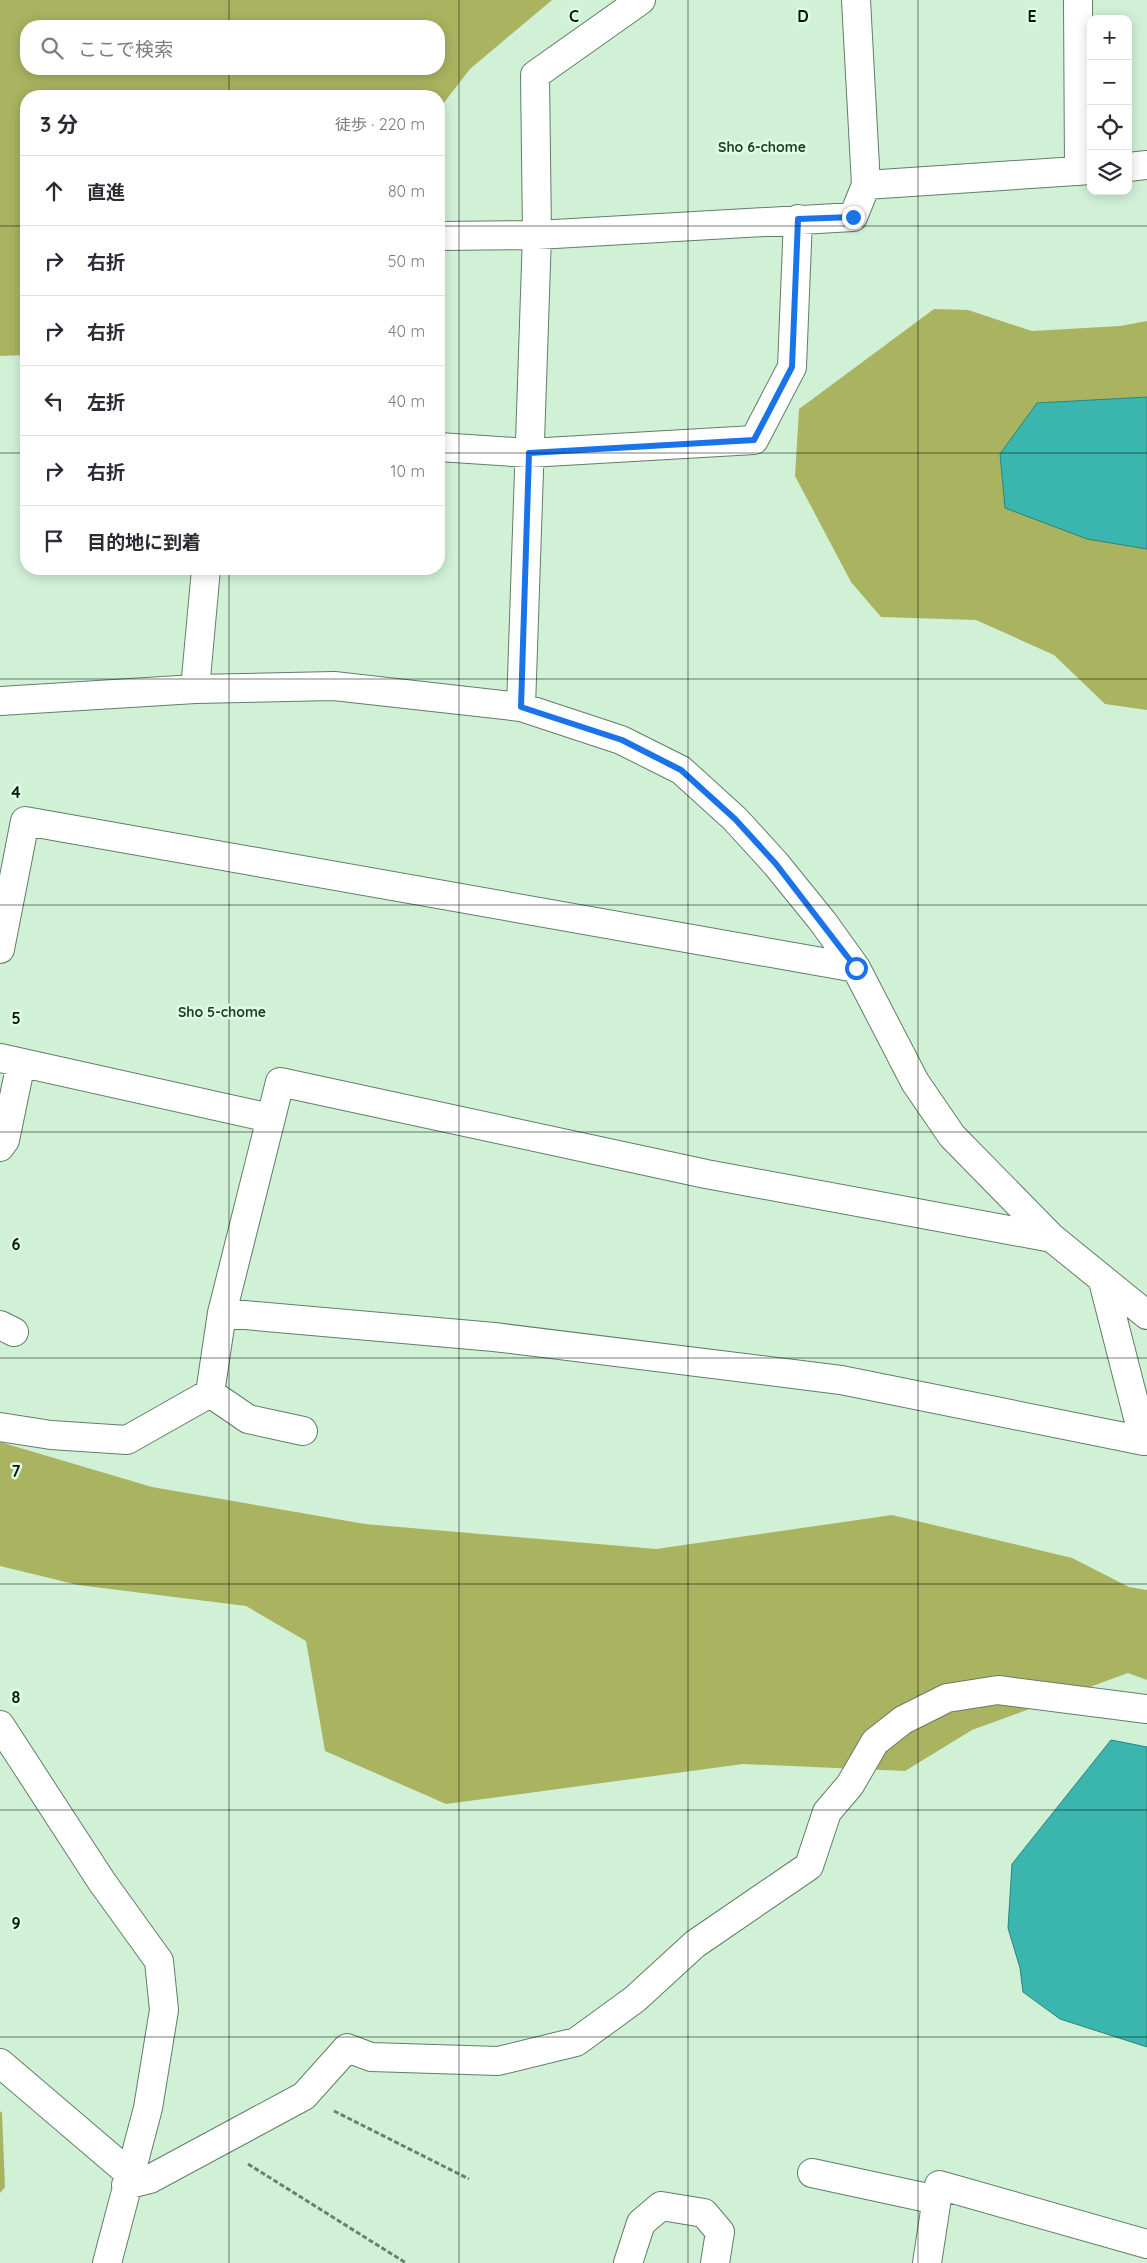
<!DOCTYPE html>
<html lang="ja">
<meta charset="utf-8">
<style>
body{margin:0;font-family:Quicksand,"Noto Sans JP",sans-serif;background:#f7f7f7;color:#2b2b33}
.controls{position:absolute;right:15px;top:15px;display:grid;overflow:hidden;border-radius:10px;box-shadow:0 2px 12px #0003}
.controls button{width:45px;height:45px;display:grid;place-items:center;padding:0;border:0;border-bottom:1px solid #e1e1e2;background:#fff;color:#2b2b33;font:25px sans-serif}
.stop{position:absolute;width:15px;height:15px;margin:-11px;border:4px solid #1a73e8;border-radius:50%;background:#fff}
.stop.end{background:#1a73e8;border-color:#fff;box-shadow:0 1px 5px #0008}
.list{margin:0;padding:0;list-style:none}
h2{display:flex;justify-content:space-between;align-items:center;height:65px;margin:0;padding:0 20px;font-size:21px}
h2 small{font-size:16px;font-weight:400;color:#7c7c81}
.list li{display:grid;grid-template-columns:32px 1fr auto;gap:15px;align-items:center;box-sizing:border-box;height:70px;padding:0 20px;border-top:1px solid #e1e1e2}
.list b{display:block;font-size:19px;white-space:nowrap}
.list em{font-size:16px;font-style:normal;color:#7c7c81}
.icon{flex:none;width:28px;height:28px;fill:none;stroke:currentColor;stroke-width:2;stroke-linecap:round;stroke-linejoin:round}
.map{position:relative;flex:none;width:1147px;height:2263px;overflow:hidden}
.search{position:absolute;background:#fff;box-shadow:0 2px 12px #0003;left:20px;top:20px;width:425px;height:55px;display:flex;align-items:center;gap:12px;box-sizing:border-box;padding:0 18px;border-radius:20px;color:#7c7c81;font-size:19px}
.panel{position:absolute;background:#fff;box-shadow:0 2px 12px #0003;left:20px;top:90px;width:425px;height:485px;border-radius:20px}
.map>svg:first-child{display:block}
</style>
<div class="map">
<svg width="1147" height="2263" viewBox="0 0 1147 2263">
<rect width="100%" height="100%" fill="#d1f1d7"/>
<path fill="#aab360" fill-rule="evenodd" d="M 0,0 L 552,0 L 470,69 L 439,109 L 439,96 L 26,96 L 26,355 L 0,356 ZM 439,26 L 439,69 L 26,69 L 26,26 Z
M 934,309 L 968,310 L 1032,331 L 1120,326 L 1147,321 L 1147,397 L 1107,401 L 1087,539 L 1147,549 L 1147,710 L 1105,704 L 1054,655 L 976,620 L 881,617 L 851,582 L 795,476 L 799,409 Z
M 0,1442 L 152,1487 L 365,1524 L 656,1549 L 892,1515 L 1072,1558 L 1129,1587 L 1147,1590 L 1147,1680 L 1128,1673 L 972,1730 L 905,1771 L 743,1764 L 446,1804 L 325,1751 L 306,1641 L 246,1606 L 78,1585 L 0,1566 Z
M 0,2111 L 2,2113 L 5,2187 L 0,2193 Z"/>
<path fill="#3ab6ae" stroke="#2b857d" d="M 1147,397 L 1147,549 L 1087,539 L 1005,508 L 1000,454 L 1037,403 Z
M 1111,1740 L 1147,1747 L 1147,2047 L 1060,2019 L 1023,1992 L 1020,1968 L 1008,1928 L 1012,1864 Z"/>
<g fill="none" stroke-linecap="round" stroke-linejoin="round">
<defs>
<path id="minor" d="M 1078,0 L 1079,171
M 1128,167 L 1147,165
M 866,185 L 1091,170
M 439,236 L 537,235 L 853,217 L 866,185 L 856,0
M 439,447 L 529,453 L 754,440 L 792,367 L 798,219
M 195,689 L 206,569
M 0,701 L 195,689 L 334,686 L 521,707 L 621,740 L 681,770 L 735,819 L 776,864 L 823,922 L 856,968 L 915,1082 L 952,1136 L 1052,1238 L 1147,1315
M 521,707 L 537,235 L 535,75 L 641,0
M 0,949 L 25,821 L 856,968
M 0,1058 L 270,1118
M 0,1147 L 5,1140 L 21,1063
M 1052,1238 L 706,1174 L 280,1082 L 222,1313 L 494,1337 L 841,1380 L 1144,1441 L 1103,1281
M 0,1325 L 14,1332
M 210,1393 L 248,1419 L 303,1431
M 0,1427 L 51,1435 L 127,1440 L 210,1393 L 222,1313
M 0,1725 L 102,1882 L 159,1961 L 164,2010 L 148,2108 L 107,2263
M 0,2063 L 130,2174
M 812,2173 L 937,2200
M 126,2185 L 150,2179 L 304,2096 L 347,2048 L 371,2057 L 498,2061 L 576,2042 L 635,1999 L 695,1944 L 809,1866 L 827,1812 L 850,1785 L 875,1742 L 903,1720 L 947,1698 L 998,1690 L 1147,1709
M 628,2263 L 641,2223 L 661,2206 L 704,2213 L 720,2232 L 715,2263
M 927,2263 L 939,2185 L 1147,2244"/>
</defs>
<use href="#minor" stroke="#617e68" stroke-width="30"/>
<path stroke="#6a806f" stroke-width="3" stroke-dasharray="5 2.5" stroke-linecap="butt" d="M 334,2111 L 469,2179
M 248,2164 L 406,2263"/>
<use href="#minor" stroke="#fff" stroke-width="28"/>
</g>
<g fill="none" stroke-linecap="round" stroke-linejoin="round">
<path stroke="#1a73e8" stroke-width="6" d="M 853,217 L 798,219 L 792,367 L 754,440 L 529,453 L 521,707 L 622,740 L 681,770 L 735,819 L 776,864 L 856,968"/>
</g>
<path fill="none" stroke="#08130b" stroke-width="1" stroke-opacity="0.55" d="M 229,0 L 229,26M 459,0 L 459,2263M 688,0 L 688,2263M 918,0 L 918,2263M 229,69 L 229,96M 0,226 L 26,226M 439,226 L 1147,226M 0,453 L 26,453M 439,453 L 1147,453M 229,569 L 229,2263M 0,679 L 1147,679M 0,905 L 1147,905M 0,1132 L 1147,1132M 0,1358 L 1147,1358M 0,1584 L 1147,1584M 0,1810 L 1147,1810M 0,2037 L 1147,2037"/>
<g text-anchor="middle" stroke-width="5" stroke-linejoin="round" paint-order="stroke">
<g font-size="14" font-weight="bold" fill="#223c29" stroke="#defee4">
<text x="762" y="152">Sho 6-chome</text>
<text x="222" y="1017">Sho 5-chome</text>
</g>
</g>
<g font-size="16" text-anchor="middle" font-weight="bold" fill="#08130b" stroke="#defee4" stroke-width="5" stroke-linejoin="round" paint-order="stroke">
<text x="574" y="22">C</text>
<text x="803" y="22">D</text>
<text x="1032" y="22">E</text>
<text x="16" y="798">4</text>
<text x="16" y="1024">5</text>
<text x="16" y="1250">6</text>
<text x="16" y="1477">7</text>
<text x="16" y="1703">8</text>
<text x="16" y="1929">9</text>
</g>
</svg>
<div class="controls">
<button>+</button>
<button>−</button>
<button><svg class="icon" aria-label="locate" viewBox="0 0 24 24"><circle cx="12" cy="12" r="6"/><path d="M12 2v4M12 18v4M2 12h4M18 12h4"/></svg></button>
<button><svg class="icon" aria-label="layers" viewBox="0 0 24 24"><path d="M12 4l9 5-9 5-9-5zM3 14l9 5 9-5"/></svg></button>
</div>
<div class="stop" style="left:856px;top:968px"></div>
<div class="stop end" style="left:853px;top:217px"></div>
<div class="search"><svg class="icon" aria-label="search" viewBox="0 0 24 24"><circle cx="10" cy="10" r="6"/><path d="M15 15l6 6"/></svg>ここで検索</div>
<section class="panel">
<h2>3 分<small>徒歩 · 220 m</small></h2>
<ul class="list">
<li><svg class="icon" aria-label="ahead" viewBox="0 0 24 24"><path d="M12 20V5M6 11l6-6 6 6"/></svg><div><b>直進</b></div><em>80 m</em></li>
<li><svg class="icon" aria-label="right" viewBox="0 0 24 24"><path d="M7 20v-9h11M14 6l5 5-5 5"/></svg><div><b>右折</b></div><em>50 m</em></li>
<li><svg class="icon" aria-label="right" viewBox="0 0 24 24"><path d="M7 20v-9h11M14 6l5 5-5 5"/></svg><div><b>右折</b></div><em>40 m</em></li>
<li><svg class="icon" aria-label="left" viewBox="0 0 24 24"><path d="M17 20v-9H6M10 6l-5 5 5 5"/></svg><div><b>左折</b></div><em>40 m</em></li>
<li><svg class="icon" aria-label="right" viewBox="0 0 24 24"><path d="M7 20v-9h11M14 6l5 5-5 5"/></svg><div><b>右折</b></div><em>10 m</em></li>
<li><svg class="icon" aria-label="arrive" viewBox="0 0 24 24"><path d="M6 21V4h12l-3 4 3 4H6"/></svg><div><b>目的地に到着</b></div></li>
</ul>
</section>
</div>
